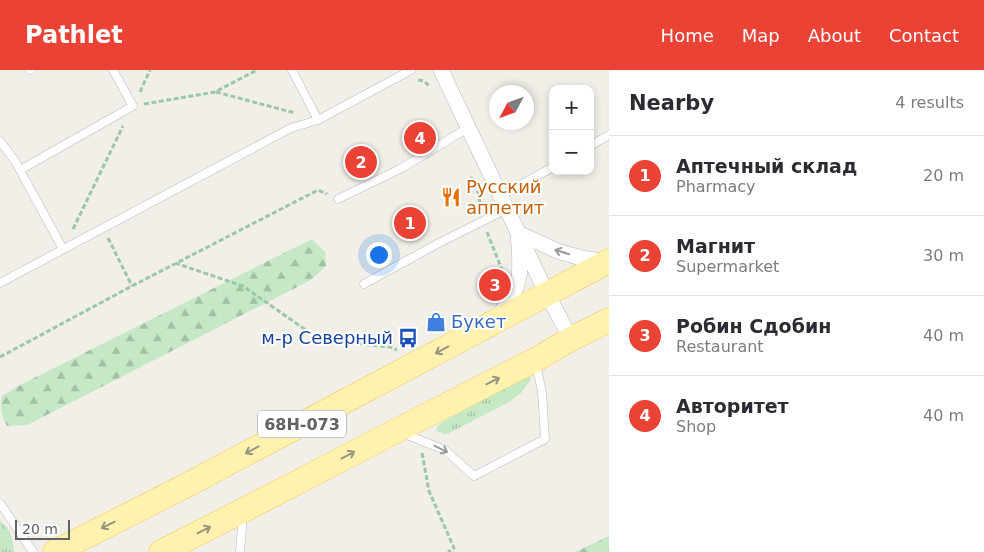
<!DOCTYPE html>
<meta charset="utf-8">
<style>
body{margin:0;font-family:"DejaVu Sans",sans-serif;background:#f7f7f7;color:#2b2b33}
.controls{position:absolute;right:15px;top:15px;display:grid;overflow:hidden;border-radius:10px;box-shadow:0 2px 8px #0003}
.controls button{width:45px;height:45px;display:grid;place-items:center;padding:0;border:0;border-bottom:1px solid #e1e1e2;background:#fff;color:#2b2b33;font:25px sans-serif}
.compass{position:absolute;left:489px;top:15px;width:45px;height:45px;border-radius:50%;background:#fff;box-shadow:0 2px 8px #0003;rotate:229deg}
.scale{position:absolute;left:15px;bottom:12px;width:55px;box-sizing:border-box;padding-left:5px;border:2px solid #5f6368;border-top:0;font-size:14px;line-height:18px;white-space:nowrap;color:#5f6368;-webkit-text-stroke:4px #fff;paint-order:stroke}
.you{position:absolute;left:378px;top:184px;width:18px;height:18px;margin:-12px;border:4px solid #fff;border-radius:50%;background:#1a73e8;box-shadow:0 0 0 8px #1a73e833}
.badge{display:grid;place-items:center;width:32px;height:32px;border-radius:50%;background:#ea4335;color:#fff;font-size:16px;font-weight:700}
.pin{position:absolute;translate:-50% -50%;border:2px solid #fff;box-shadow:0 1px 5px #0006}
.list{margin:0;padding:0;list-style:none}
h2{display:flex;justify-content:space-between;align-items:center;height:65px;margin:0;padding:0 20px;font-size:21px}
h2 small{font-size:16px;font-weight:400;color:#7c7c81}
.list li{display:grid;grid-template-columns:32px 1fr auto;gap:15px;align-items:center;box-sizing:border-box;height:80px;padding:0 20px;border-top:1px solid #e1e1e2}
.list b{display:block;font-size:19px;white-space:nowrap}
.list p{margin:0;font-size:16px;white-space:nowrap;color:#7c7c81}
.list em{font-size:16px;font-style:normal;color:#7c7c81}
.map{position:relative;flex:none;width:609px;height:482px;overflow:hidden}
header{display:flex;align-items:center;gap:30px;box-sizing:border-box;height:70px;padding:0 25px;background:#ea4335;color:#fff}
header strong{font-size:24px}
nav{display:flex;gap:28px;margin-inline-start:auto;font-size:18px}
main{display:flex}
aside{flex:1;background:#fff}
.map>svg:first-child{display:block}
</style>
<header>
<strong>Pathlet</strong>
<nav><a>Home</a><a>Map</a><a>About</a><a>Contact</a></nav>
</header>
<main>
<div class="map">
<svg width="609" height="482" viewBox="0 0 609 482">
<defs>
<pattern id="grass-tufts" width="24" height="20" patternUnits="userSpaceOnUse" patternTransform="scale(1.25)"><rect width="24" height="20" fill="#c5e8c5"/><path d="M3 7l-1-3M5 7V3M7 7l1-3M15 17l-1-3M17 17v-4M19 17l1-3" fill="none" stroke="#a3c0a4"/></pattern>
<pattern id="forest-firs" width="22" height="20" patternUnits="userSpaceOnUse" patternTransform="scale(1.25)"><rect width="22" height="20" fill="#c5e8c5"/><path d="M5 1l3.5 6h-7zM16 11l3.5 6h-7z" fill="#a3c0a4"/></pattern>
</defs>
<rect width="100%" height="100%" fill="#f1efe8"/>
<path fill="url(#grass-tufts)" d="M 529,305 L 531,309 L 521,323 L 509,332 L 447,364 L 444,364 L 437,361 L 437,357 L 442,352 Z
M 0,451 C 11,460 13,468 14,482 L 0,482 Z"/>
<path fill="url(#forest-firs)" d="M 312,169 L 325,182 L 326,196 L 311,210 L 27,355 L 7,356 C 1,346 0,337 2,326 L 22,314 Z
M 609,466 L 609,482 L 575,482 Z"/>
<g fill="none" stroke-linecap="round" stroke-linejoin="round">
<defs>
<path id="service" d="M 30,0 L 31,0
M 292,0 L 318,50 L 411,0
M 0,71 L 15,91 L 63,179
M 590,76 L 609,65
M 20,100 L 133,36 L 113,0
M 500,126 L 553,97
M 338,129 L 400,99 L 468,58
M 0,213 L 291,58 L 318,50
M 364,214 L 437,174 L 507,139
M 402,363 L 445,380 L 474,406 L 545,369 L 542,322 L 536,294
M 0,433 L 33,482
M 240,482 L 243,444"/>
<path id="minor" d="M 441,0 L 547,224 L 571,269
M 499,245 C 524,215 521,200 518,163 L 560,182 L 582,188 L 607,192"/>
<path id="primary" d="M 55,482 L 189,414 L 609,191
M 161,482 L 244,440 L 396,361 L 535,290 L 571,269 L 609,250"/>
</defs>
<use href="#service" stroke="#b5b8bc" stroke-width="9"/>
<use href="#minor" stroke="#b5b8bc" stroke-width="16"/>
<use href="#primary" stroke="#f2c960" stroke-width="25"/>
<path stroke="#9cc7a9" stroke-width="3" stroke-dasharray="5 2.5" stroke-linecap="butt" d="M 418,10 L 424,11 L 429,16
M 140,22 L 150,0
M 216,22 L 295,43
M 144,34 L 215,22 L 257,0
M 471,107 L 478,122 L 481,139
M 73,159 L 123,56
M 487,162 L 502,200
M 108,168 L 132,216
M 175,193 L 243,216 L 310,263 L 341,271 L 369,275 L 390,277 L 397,280
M 0,287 L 132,216 L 318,120 L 327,124
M 422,383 L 429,421 L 454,478 L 448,482"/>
<use href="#service" stroke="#fff" stroke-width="8"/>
<use href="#minor" stroke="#fff" stroke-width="15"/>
<use href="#primary" stroke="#fff2af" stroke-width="24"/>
</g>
<defs><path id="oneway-shaft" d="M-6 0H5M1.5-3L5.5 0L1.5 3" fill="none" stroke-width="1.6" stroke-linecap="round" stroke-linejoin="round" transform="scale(1.25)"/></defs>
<g stroke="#979a9d">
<use href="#oneway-shaft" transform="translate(562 182) rotate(-162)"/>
<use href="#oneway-shaft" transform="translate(441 379) rotate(27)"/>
</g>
<g stroke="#979581">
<use href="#oneway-shaft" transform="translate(442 280) rotate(152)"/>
<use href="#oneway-shaft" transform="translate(493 311) rotate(-27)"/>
<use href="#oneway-shaft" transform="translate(252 380) rotate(152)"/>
<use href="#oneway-shaft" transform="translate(348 385) rotate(-28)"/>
<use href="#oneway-shaft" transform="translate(108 455) rotate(153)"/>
<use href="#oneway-shaft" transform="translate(204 460) rotate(-27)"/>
</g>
<defs>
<symbol id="restaurant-bare" viewBox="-9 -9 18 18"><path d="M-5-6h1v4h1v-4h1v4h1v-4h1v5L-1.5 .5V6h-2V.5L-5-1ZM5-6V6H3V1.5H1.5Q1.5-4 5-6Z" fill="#e8710a" stroke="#fff" stroke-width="2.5" paint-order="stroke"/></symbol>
<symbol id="shop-bare" viewBox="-9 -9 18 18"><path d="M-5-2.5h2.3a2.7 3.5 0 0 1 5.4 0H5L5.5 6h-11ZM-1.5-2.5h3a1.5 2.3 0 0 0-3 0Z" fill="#3f7fe0" stroke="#fff" stroke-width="2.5" paint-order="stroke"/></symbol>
<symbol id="bus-bare" viewBox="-9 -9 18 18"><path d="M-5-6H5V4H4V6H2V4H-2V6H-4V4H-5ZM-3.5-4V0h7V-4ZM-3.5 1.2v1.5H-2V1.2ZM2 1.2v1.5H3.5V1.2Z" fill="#1a4fb4" stroke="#fff" stroke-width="2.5" paint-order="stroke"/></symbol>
</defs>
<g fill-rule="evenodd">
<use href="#restaurant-bare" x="437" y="113" width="28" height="28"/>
<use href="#shop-bare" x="422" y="238" width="28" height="28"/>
<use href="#bus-bare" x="394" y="254" width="28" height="28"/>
</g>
<g text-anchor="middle" stroke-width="4" stroke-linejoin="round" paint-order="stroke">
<rect fill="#fff" stroke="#8f9295" stroke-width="1" x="258" y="340.5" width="88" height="27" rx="4"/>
<g font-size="16" font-weight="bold" fill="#5f6368">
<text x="302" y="360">68Н-073</text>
</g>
<g font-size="18" fill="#c56008" stroke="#fff" text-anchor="start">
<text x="466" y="123">Русский<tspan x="466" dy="21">аппетит</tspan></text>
</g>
<g font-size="18" fill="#366cbe" stroke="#fff" text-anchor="start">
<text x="451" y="258">Букет</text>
</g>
<g font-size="18" fill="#164399" stroke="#fff" text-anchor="end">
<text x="393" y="274">м-р Северный</text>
</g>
</g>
</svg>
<div class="controls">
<button>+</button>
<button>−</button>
</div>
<svg class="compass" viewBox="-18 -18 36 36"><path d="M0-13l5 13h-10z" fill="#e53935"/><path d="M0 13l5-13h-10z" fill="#7c7c81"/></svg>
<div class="scale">20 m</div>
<div class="you"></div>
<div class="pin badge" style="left:410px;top:153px">1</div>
<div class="pin badge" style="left:361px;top:92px">2</div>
<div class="pin badge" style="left:495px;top:215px">3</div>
<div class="pin badge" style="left:420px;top:68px">4</div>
</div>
<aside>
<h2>Nearby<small>4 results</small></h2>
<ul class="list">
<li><span class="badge">1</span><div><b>Аптечный склад</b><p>Pharmacy</p></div><em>20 m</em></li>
<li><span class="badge">2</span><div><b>Магнит</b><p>Supermarket</p></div><em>30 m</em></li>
<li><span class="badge">3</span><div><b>Робин Сдобин</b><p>Restaurant</p></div><em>40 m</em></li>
<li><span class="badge">4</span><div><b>Авторитет</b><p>Shop</p></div><em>40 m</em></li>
</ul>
</aside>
</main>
